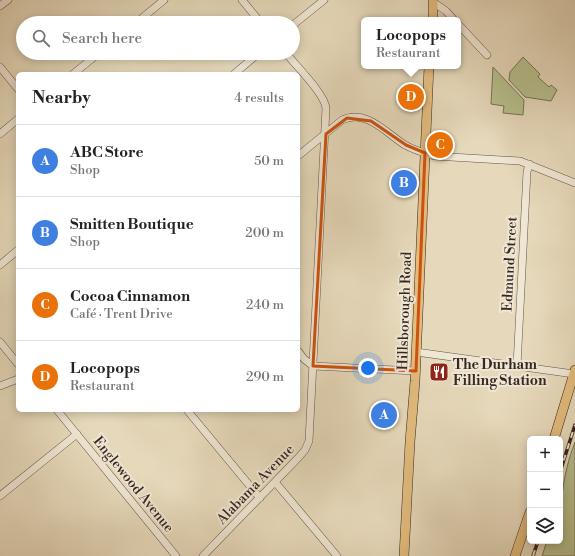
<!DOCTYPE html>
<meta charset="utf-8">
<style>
body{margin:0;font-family:"Libre Bodoni",serif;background:#f2f2f2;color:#222}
.controls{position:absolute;right:12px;bottom:12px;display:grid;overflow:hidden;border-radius:6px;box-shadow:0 2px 10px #0003}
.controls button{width:36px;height:36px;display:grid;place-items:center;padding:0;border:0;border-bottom:1px solid #e0e0e0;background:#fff;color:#222;font:20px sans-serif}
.you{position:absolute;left:368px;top:368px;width:14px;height:14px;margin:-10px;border:3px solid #fff;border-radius:50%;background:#1a73e8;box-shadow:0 0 0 6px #1a73e833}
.badge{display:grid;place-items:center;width:26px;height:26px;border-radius:50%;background:#8f2418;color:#fff;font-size:13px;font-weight:700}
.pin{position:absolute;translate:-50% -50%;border:2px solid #fff;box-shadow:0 1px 4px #0006}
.popup{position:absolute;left:361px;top:17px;width:100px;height:52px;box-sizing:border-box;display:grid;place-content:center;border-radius:6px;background:#fff;filter:drop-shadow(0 1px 3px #0005);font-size:13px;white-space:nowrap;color:#767676}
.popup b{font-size:15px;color:#222}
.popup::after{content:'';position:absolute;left:50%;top:100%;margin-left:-8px;border:8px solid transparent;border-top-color:#fff}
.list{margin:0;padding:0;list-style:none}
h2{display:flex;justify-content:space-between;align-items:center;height:52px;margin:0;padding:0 16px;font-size:17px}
h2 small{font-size:13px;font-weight:400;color:#767676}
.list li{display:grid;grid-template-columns:26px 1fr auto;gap:12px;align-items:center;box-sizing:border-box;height:72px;padding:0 16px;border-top:1px solid #e0e0e0}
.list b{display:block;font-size:15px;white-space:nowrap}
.list p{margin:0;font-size:13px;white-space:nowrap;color:#767676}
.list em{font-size:13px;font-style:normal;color:#767676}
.icon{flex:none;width:22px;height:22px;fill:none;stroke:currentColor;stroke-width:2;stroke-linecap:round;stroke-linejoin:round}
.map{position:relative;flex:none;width:575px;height:556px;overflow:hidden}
.search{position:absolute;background:#fff;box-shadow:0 2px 10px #0003;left:16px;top:16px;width:284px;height:44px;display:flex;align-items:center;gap:10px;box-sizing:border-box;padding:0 14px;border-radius:22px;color:#767676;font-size:15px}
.panel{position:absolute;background:#fff;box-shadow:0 2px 10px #0003;left:16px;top:72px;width:284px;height:340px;border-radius:6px}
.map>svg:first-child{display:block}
</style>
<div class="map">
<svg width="575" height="556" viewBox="0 0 575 556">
<rect width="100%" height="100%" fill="#e6d9bb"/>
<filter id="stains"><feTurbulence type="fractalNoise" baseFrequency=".005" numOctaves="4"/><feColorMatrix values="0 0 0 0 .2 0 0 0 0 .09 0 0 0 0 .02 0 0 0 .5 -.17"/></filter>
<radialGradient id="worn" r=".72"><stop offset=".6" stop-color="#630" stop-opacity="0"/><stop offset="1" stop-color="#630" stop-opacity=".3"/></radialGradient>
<path fill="#b7bf8e" stroke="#777358" d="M 523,57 L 540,74 L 538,77 L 549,87 L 551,85 L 557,90 L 551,101 L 525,97 L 509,80 L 510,72 Z
M 493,67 L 524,100 L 523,115 L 503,113 L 504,106 L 491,104 Z
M 575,442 L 575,556 L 542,556 L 547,541 L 560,541 C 560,505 562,476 575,442 Z"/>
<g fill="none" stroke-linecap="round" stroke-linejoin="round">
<defs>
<path id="minor" d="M 242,0 L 261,23
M 433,2 L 446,11 L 454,20
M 0,6 L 8,0
M 136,23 L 164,0
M 458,24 L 487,55
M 293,25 L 324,0
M 0,67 L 18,89
M 73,74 L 99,53
M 234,74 L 259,53
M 0,134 L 18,119
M 298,156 L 342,120 C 366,108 387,134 405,145 C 414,150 424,153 434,156 L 520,161 L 575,183
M 0,265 L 18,250
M 0,342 L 18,364
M 298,351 L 304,359 L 313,366 L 416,371
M 416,352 L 574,374
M 517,366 L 527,172 L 529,164
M 0,386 L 18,379
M 57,410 L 176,556
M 187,410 L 260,498
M 275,482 L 337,556
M 0,496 L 77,434
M 203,556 L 299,457 L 305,450 L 309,441 L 326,108 C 324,93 296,66 286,53"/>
<path id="major" d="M 433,0 L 433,20
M 554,439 L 575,370
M 404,556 L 410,442 L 415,381 L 429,66
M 515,556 L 530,512"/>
</defs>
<use href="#minor" stroke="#635448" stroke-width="8"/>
<use href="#major" stroke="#372722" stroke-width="10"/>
<use href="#minor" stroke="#efe6d3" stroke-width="7"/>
<use href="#major" stroke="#e3bc7e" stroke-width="9"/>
<defs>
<path id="rail" d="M 560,472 L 575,425
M 533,556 L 538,541"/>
</defs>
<use href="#rail" stroke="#372722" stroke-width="3.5"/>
<use href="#rail" stroke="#efe6d3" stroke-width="2" stroke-dasharray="6" stroke-linecap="butt"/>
</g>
<path fill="none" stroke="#cd520f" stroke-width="3" stroke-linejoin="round" d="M 347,118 L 371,121 L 406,145 L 425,153 L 416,371 L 313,366 L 326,134 Z"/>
<defs>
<symbol id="restaurant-square" viewBox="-11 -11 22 22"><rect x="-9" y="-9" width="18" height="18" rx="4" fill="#8f2418" stroke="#efe6d3"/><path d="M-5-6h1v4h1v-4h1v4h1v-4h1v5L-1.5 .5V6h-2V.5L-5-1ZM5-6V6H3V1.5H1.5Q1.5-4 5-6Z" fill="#fff"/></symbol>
</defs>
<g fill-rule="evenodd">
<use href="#restaurant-square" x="428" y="361" width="22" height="22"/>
</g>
<g text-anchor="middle" stroke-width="4" stroke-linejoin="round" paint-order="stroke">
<g font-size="14" fill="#372722" stroke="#efe6d3">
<text transform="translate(509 264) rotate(-87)" y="5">Edmund Street</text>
<text transform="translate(404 311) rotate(-88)" y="5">Hillsborough Road</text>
<text transform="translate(134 484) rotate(51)" y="5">Englewood Avenue</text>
<text transform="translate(255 484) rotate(-46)" y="5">Alabama Avenue</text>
</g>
<g font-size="14" font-weight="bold" fill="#372722" stroke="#efe6d3" text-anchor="start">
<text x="453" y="369">The Durham<tspan x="453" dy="16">Filling Station</tspan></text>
</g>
</g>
<rect width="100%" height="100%" filter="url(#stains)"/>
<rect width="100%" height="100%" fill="url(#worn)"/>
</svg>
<div class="controls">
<button>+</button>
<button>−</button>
<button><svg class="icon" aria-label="layers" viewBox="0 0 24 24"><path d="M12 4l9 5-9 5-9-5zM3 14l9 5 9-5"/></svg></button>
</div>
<div class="you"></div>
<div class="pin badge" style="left:384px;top:415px;background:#3f7fe0">A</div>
<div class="pin badge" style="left:404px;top:183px;background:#3f7fe0">B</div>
<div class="pin badge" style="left:440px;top:145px;background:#e8710a">C</div>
<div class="pin badge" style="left:411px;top:97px;background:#e8710a">D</div>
<div class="popup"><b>Locopops</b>Restaurant</div>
<div class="search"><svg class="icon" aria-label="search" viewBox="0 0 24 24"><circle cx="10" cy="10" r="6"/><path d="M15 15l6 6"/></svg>Search here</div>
<section class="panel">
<h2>Nearby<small>4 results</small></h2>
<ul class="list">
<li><span class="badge" style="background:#3f7fe0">A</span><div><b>ABC Store</b><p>Shop</p></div><em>50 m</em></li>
<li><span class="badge" style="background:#3f7fe0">B</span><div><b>Smitten Boutique</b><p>Shop</p></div><em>200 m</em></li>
<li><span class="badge" style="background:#e8710a">C</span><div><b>Cocoa Cinnamon</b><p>Café · Trent Drive</p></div><em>240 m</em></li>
<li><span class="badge" style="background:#e8710a">D</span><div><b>Locopops</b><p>Restaurant</p></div><em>290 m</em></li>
</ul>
</section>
</div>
